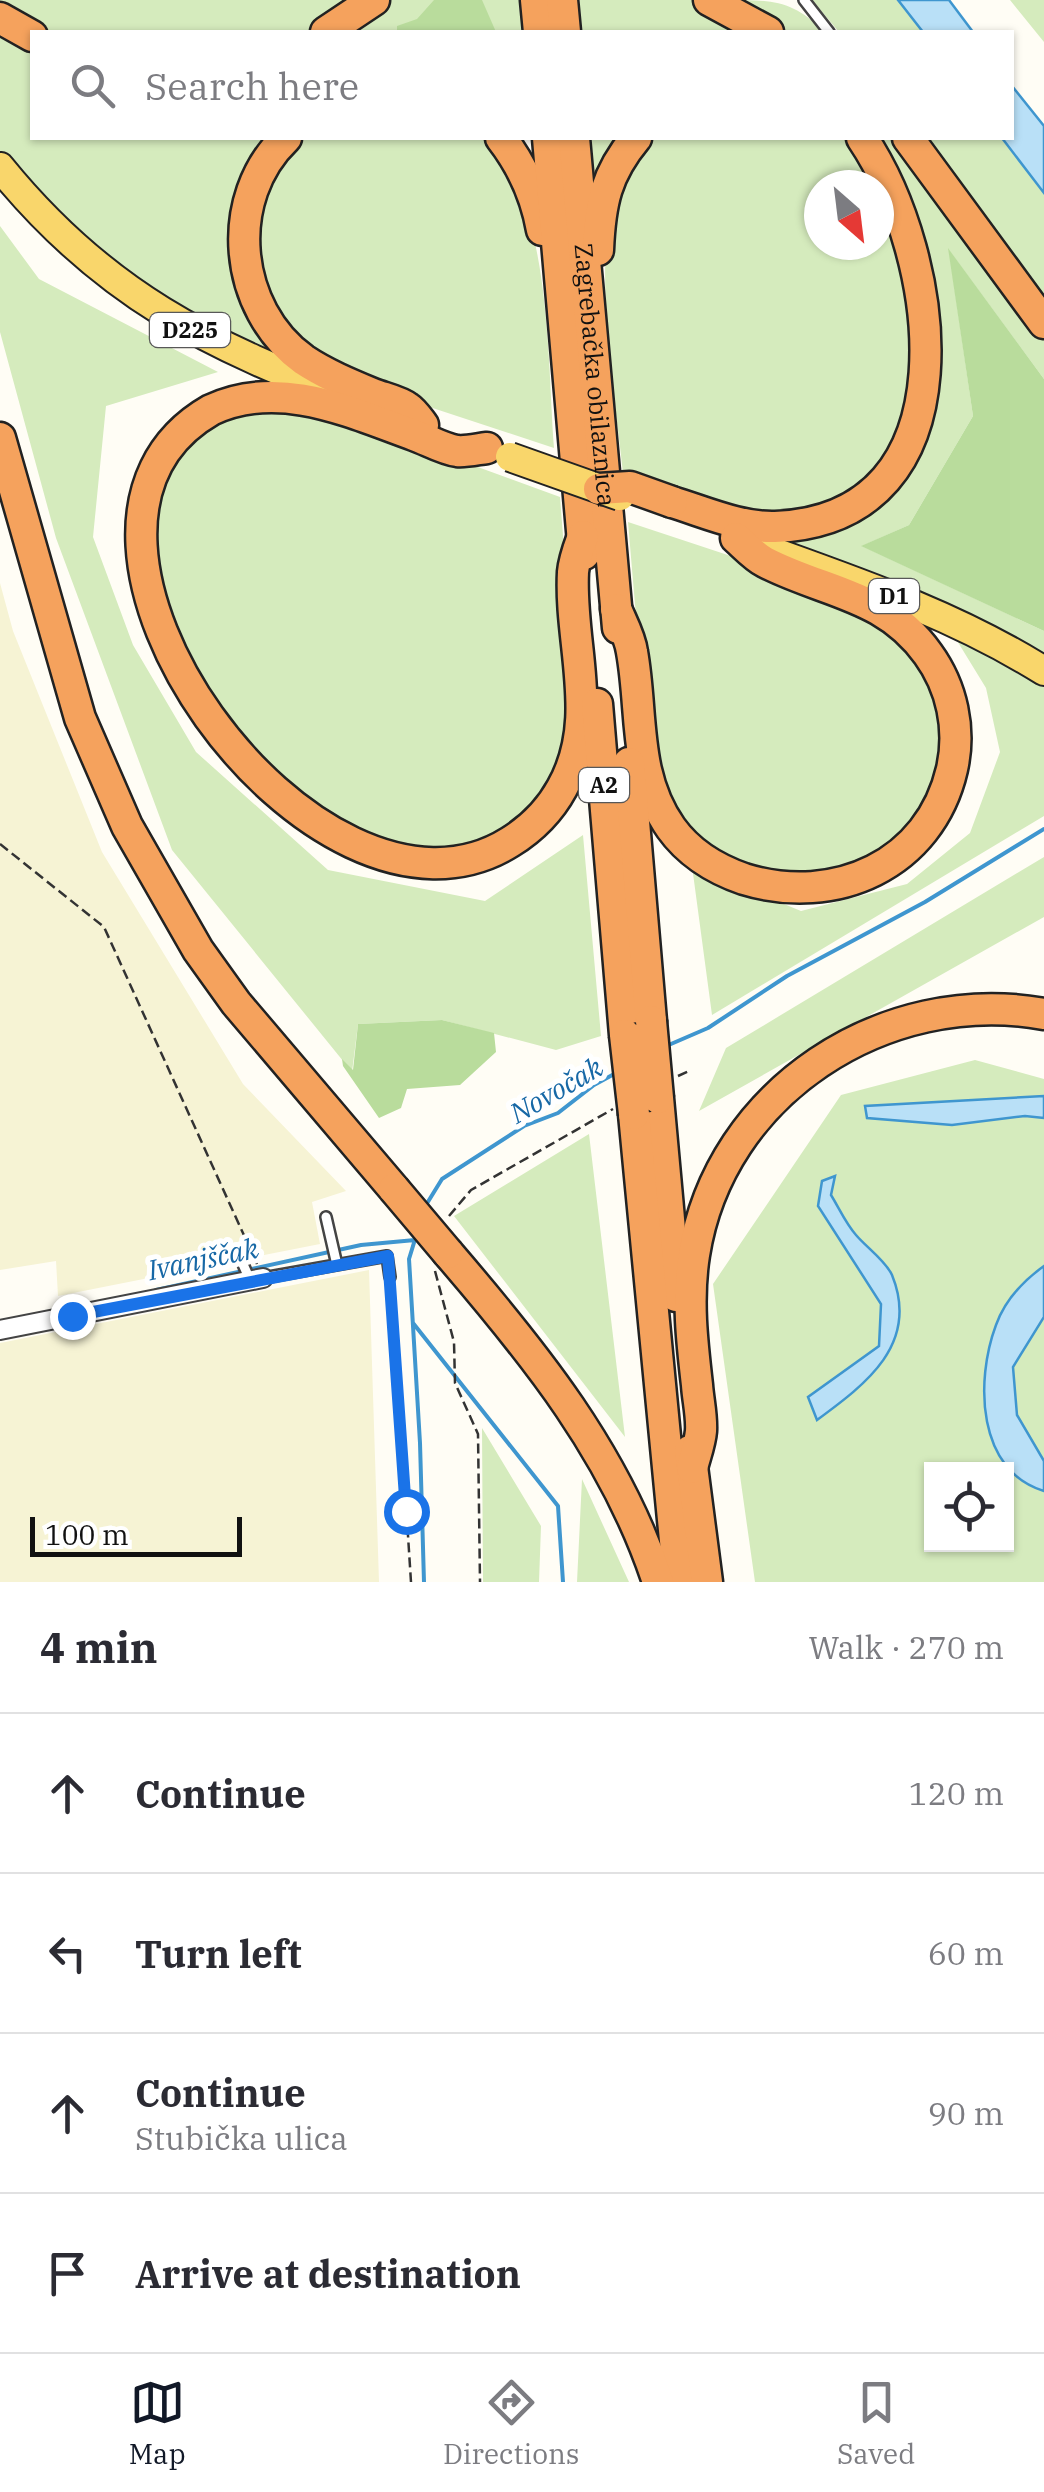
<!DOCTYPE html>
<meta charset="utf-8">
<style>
body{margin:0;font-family:"IBM Plex Serif",serif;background:#f7f7f7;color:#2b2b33}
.controls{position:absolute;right:30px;bottom:30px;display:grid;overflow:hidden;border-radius:0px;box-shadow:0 2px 8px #0004}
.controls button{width:90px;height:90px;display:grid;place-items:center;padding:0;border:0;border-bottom:2px solid #e1e1e2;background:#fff;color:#2b2b33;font:50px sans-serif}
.compass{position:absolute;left:804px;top:170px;width:90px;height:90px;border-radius:50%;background:#fff;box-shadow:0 2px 8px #0004;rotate:152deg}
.scale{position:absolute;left:30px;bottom:25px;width:212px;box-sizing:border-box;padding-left:10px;border:5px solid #111;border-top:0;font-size:28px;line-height:35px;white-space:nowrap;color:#111;-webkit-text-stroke:8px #fff;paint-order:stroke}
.stop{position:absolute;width:30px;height:30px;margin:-22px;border:8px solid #1a73e8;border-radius:50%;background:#fff}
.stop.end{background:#1a73e8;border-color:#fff;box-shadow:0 2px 10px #0008}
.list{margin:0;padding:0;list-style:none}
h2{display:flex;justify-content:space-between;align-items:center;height:130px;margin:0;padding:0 40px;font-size:42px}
h2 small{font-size:32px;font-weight:400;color:#7c7c81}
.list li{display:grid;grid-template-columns:65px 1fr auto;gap:30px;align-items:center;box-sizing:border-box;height:160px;padding:0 40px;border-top:2px solid #e1e1e2}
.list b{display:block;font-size:38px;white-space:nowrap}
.list p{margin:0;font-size:32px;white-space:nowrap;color:#7c7c81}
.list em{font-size:32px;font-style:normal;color:#7c7c81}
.icon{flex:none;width:55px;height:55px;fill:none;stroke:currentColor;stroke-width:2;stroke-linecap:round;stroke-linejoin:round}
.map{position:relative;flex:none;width:1044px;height:1582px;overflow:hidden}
.search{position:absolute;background:#fff;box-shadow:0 2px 8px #0004;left:30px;right:30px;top:30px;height:110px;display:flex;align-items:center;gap:25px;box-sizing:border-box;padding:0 35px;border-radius:0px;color:#7c7c81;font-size:38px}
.sheet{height:770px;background:#fff}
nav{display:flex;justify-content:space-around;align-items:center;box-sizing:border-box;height:140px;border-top:2px solid #e1e1e2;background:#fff;font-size:28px;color:#7c7c81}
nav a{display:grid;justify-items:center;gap:5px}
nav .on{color:#111827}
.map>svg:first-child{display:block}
</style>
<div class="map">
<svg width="1044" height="1582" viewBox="0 0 1044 1582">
<rect width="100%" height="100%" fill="#fffdf5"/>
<path fill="#f6f3d4" d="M 0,583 L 13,631 L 102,852 L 243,1084 L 346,1191 L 312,1202 L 320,1244 L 58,1296 L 56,1261 L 0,1270 Z
M 369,1270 L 379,1582 L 0,1582 L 0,1343 Z"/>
<path fill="#d5ebbd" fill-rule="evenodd" d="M 0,0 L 362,0 L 310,32 L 42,32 L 0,8 Z
M 391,0 L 520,0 L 523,32 L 345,32 Z
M 579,0 L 692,0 L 751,32 L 582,32 Z
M 728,0 C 772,0 793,0 824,32 L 788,32 Z
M 812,0 L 898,0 L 923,32 L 839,32 Z
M 1010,0 L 1044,0 L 1044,42 Z
M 0,27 L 32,44 L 32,138 L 274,138 L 242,195 L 287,362 L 159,300 L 44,203 L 0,151 Z
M 297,138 L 486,138 C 552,204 547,358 554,448 L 375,389 L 285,331 L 256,275 L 253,217 Z
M 591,138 L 624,138 L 595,183 Z
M 647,138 L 849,138 C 919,221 958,420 854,491 C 842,499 828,510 814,514 C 750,532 680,496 623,473 C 615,392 587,240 623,168 C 629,157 639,147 647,138 ZM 819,185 L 879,185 L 879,245 L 819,245 Z
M 875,138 L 897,138 L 1044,337 L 1044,379 L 949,250 L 973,416 L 909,525 L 862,546 L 1044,631 L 1044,660 L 771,536 L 860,511 L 930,402 Z
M 920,138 L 1002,138 L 1044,193 L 1044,306 Z
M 0,226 L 39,279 L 218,372 L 106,406 L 93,537 L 133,645 L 196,752 L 328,870 L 485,901 L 583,835 L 601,1036 L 556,1050 L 442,1020 L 358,1024 L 352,1072 L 172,850 L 56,538 L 0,332 Z
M 260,405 L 338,416 L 560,497 L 576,702 L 562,767 L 528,817 L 461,852 L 378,844 L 275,786 L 150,632 L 137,594 L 130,549 L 135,511 L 196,428 Z
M 628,522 L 770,569 L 842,598 L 922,661 L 947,721 L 940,781 L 904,839 L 844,871 L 774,876 L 721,858 L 674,818 L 645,722 Z
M 948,626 L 995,650 L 1044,686 L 1044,816 L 712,1015 L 692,866 L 801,911 L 907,884 L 970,833 L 1000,752 L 986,688 Z
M 1044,857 L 1044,917 L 699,1111 L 726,1048 Z
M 975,1060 L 1044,1079 L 1044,1582 L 755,1582 L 713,1284 L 841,1095 ZM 932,1470 L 1006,1470 L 1006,1544 L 932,1544 Z
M 589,1134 L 625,1437 L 454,1216 Z
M 482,1428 L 541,1526 L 539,1582 L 483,1582 Z
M 582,1479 L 629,1582 L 577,1582 Z"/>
<path fill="#b9dc9c" d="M 434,0 L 482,0 L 496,32 L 397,32 L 397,26 L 417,19 Z
M 948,248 L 1044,379 L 1044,631 L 861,546 L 909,525 L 973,416 Z
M 442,1020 L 494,1033 L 496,1052 L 460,1085 L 407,1089 L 401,1108 L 379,1118 L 343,1066 L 342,1059 L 353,1070 L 358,1024 Z"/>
<path fill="#b9e0f7" stroke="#3f96cf" stroke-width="2.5" d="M 898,0 L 949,0 L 973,32 L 923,32 Z
M 1012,86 L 1044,126 L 1044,193 L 1002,138 L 1012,138 Z
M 1044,1096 L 1044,1118 L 1025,1116 L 952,1125 L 867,1118 L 865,1106 Z
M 835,1176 L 831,1195 C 839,1208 846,1224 856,1235 C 866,1247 886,1261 892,1275 C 920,1344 866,1384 817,1420 L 808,1397 L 879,1346 L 881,1304 L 818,1206 L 822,1181 Z
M 1044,1266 L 1044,1317 L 1013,1367 L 1017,1415 L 1044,1461 L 1044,1491 C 977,1471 975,1381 996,1325 C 1005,1300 1023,1281 1044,1266 Z"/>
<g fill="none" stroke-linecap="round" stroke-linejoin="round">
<path stroke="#3f96cf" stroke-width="4" d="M 664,1047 L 708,1028 L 787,976 L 925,902 L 1044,829
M 426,1205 L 442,1179 L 524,1126 L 558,1113 L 594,1085 L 616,1073
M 417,1233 L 409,1259 L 420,1443 L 424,1582
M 156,1290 L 361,1245 L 415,1240
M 413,1323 L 558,1506 L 563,1582"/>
<defs>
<path id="lane" d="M 804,0 L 829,32
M 326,1217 L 337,1265
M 242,1262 L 250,1280
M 263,1278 L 387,1256 L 390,1277"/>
<path id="street" d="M 0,1330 L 263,1278"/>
<path id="primary" d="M 0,167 C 103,294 209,346 359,402
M 768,550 C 863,584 958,617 1044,671"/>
<g id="highway">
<path d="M 536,0 L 539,32"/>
<path d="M 562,0 L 565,32"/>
<path d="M 709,0 L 768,32"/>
<path d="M 0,18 L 32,36"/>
<path d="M 326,32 L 374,0"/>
<path d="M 286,138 C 223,198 233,309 304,360 C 325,374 349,384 373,394 C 383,398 399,401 408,408 C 414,412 419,420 423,425"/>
<path d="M 501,138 C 522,165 536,196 542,230"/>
<path d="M 548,138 L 584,554"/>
<path id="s1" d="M 574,138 L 618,628"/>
<path d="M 908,138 L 1044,323"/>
<path d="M 598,250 C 600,203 606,174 636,138"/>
<path d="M 0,438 L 80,718 L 127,826 L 198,950 L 236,1003 L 394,1189"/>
<path d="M 487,448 C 478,449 466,452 457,451 C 443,449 428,440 414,435 C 350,412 279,378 211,410 C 0,531 317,963 510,842 C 531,829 550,810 562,788 C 601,719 569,645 573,572 C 574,560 579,547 583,536"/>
<path d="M 672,502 C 705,512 740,528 775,527 C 979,519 941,255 862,138"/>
<path d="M 616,609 C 622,623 630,637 632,652 C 643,713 633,774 671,828 C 689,853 715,869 744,879 C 835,907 930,865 952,769 C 961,729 952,687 928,654 C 885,594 825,593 765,562 C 755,557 745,546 736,538"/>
<path d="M 597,704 L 625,1035"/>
<path d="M 629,763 L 651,1021"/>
<path d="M 658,1098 L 676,1296"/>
<path d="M 634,1114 L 679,1582"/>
<path d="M 448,1253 C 534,1353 616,1454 658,1582"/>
<path d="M 690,1451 L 707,1582"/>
<path d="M 692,1468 C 695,1456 700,1443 701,1431 C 702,1416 698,1400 697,1385 C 692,1342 687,1299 694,1255 C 719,1092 885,985 1044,1014"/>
</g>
</defs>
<use href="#lane" stroke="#444" stroke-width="14"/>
<use href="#street" stroke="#444" stroke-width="22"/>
<use href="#primary" stroke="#222" stroke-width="32"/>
<use href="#highway" stroke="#222" stroke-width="35"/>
<path stroke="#333" stroke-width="2.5" stroke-dasharray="10 5" stroke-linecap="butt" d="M 0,844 L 104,927 L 257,1264
M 678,1076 L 689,1071
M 449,1216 L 471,1190 L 613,1109
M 435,1271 L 454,1342 L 455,1383 L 478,1434 L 480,1582
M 392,1288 L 411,1582"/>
<use href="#lane" stroke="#fff" stroke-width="9"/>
<use href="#street" stroke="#fff" stroke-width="18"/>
<use href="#primary" stroke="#f9d66b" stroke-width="28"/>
<use href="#highway" stroke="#f5a25d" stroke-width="30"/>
<defs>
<path id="primary-bridge" d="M 510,457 L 620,496"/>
<path id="highway-bridge" d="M 599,489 L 630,487 L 672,502
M 651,1021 L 658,1098
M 625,1035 L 634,1114
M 394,1189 L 448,1253"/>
</defs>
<use href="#primary-bridge" stroke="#222" stroke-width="32" stroke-linecap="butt"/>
<use href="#highway-bridge" stroke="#222" stroke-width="35" stroke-linecap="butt"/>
<use href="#primary-bridge" stroke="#f9d66b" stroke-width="28"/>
<use href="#highway-bridge" stroke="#f5a25d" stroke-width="30"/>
</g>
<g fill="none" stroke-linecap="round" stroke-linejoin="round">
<path stroke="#1a73e8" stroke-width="12" d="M 72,1316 L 388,1256 L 406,1511"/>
</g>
<g text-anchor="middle" stroke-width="10" stroke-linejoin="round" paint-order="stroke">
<g fill="#fff" stroke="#585858" stroke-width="2.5">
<rect x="150" y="313" width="80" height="34" rx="8"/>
<rect x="869" y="579" width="50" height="34" rx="8"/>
<rect x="579" y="768" width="50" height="34" rx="8"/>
</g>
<g font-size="22" font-weight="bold" fill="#111">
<text x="190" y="338">D225</text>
<text x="894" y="604">D1</text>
<text x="604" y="793">A2</text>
</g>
<g font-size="25" fill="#111" stroke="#fff">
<text dy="9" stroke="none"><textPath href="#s1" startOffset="238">Zagrebačka obilaznica</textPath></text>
</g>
<g font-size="28" font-style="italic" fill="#1768a6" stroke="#fff">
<text transform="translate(556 1090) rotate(-30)" y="10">Novočak</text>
<text transform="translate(203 1259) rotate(-12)" y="10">Ivanjščak</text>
</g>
</g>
</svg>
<div class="controls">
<button><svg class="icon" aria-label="locate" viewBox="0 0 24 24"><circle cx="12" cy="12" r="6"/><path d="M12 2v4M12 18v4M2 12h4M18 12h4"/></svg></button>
</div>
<svg class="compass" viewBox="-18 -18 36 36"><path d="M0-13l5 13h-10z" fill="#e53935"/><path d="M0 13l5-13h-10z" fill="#7c7c81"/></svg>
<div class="scale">100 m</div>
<div class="stop" style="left:406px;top:1511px"></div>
<div class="stop end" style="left:72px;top:1316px"></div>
<div class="search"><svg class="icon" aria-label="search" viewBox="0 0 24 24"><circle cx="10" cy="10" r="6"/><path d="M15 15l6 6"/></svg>Search here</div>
</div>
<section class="sheet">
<h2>4 min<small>Walk · 270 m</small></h2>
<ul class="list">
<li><svg class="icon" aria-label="ahead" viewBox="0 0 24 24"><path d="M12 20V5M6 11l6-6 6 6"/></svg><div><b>Continue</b></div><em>120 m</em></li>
<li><svg class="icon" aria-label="left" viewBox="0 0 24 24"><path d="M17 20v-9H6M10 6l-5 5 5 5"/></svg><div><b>Turn left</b></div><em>60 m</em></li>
<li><svg class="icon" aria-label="ahead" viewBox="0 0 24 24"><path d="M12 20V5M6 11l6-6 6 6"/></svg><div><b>Continue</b><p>Stubička ulica</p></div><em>90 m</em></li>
<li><svg class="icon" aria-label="arrive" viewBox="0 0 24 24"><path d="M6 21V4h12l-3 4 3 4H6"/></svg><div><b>Arrive at destination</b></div></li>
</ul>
</section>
<nav>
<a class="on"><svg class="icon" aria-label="map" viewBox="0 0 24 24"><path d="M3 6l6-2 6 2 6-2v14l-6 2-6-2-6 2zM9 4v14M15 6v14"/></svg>Map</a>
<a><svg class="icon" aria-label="directions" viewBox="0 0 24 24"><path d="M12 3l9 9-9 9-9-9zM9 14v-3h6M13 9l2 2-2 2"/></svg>Directions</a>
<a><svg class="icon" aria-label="saved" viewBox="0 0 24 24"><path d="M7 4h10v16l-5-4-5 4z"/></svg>Saved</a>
</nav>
